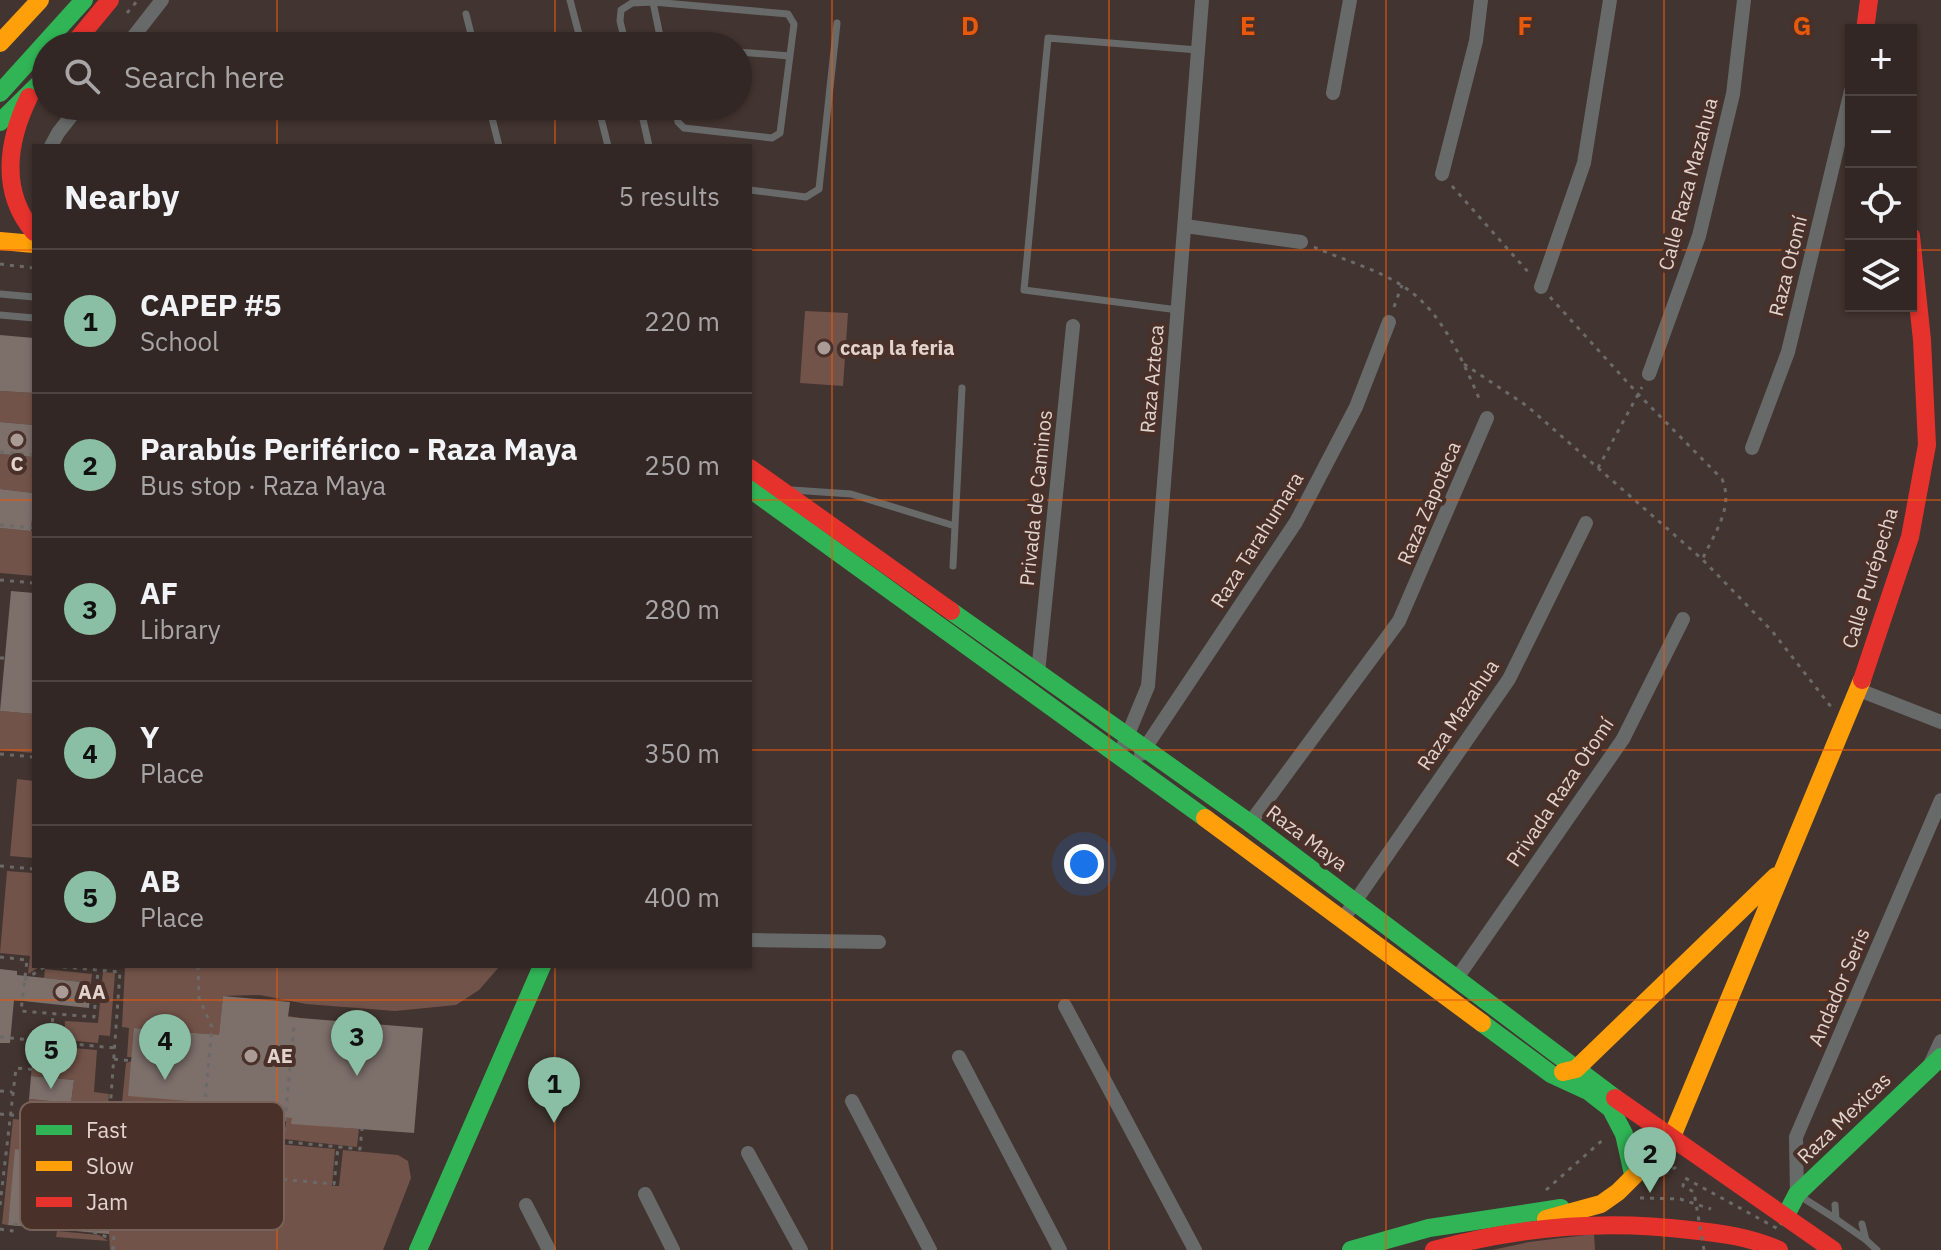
<!DOCTYPE html>
<meta charset="utf-8">
<style>
body{margin:0;font-family:"IBM Plex Sans",sans-serif;background:#3d3331;color:#f1f3f6}
.controls{position:absolute;right:24px;top:24px;display:grid;overflow:hidden;border-radius:0px;box-shadow:0 2px 6px #0004}
.controls button{width:72px;height:72px;display:grid;place-items:center;padding:0;border:0;border-bottom:2px solid #4d4441;background:#322724;color:#f1f3f6;font:40px sans-serif}
.you{position:absolute;left:1084px;top:864px;width:28px;height:28px;margin:-20px;border:6px solid #fff;border-radius:50%;background:#1a73e8;box-shadow:0 0 0 12px #1a73e833}
.badge{display:grid;place-items:center;width:52px;height:52px;border-radius:50%;background:#8abfa5;color:#111;font-size:26px;font-weight:700}
.pin{position:absolute;translate:-50% -66px;filter:drop-shadow(0 2px 4px #0008)}
.pin::after{content:'';position:absolute;top:42px;width:28px;height:24px;background:inherit;clip-path:polygon(0 0,100% 0,50% 100%)}
.list{margin:0;padding:0;list-style:none}
h2{display:flex;justify-content:space-between;align-items:center;height:104px;margin:0;padding:0 32px;font-size:34px}
h2 small{font-size:26px;font-weight:400;color:#a8a5a6}
.list li{display:grid;grid-template-columns:52px 1fr auto;gap:24px;align-items:center;box-sizing:border-box;height:144px;padding:0 32px;border-top:2px solid #4d4441}
.list b{display:block;font-size:30px;white-space:nowrap}
.list p{margin:0;font-size:26px;white-space:nowrap;color:#a8a5a6}
.list em{font-size:26px;font-style:normal;color:#a8a5a6}
.icon{flex:none;width:44px;height:44px;fill:none;stroke:currentColor;stroke-width:2;stroke-linecap:round;stroke-linejoin:round}
.map{position:relative;flex:none;width:1941px;height:1250px;overflow:hidden}
.search{position:absolute;background:#322724;box-shadow:0 2px 6px #0004;left:32px;top:32px;width:720px;height:88px;display:flex;align-items:center;gap:20px;box-sizing:border-box;padding:0 28px;border-radius:44px;color:#a8a5a6;font-size:30px}
.panel{position:absolute;background:#322724;box-shadow:0 2px 6px #0004;left:32px;top:144px;width:720px;height:824px;border-radius:0px}
.map>svg:first-child{display:block}
</style>
<div class="map">
<svg width="1941" height="1250" viewBox="0 0 1941 1250">
<rect width="100%" height="100%" fill="#423430"/>
<path fill="#725349" d="M 805,311 L 848,313 L 843,386 L 800,383 Z
M 0,391 L 34,393 L 34,425 L 0,422 Z
M 0,454 L 34,457 L 34,493 L 0,489 Z
M 0,528 L 34,531 L 34,576 L 0,573 Z
M 0,711 L 34,714 L 34,753 L 0,750 Z
M 17,779 L 34,781 L 34,858 L 10,856 Z
M 7,871 L 34,873 L 34,966 L 41,966 L 28,974 L 30,956 L 0,953 Z
M 125,966 L 500,966 L 479,990 L 456,1005 L 395,1011 L 306,1004 L 260,995 L 223,996 L 212,1110 L 240,1113 L 238,1134 L 204,1131 L 214,1035 L 211,1034 L 201,1130 L 120,1122 L 126,1063 L 205,1034 L 135,1028 L 132,1057 L 127,1057 L 129,1028 L 122,1027 Z
M 45,969 L 92,974 L 91,983 L 44,978 Z
M 103,972 L 115,973 L 110,1036 L 99,1035 L 98,1043 L 64,1040 L 65,1021 L 98,1023 Z
M 288,1016 L 300,1018 L 292,1123 L 359,1129 L 357,1147 L 284,1139 L 296,1025 L 285,1055 Z
M 34,1045 L 97,1050 L 94,1092 L 109,1094 L 108,1107 L 100,1107 L 100,1114 L 107,1115 L 106,1121 L 27,1113 L 29,1099 L 71,1103 L 74,1080 L 31,1076 Z
M 289,1060 L 281,1139 L 245,1135 L 247,1114 L 279,1117 Z
M 13,1119 L 236,1140 L 232,1177 L 239,1177 L 244,1141 L 335,1149 L 332,1186 L 339,1186 L 343,1150 L 398,1155 L 408,1161 L 411,1178 L 383,1250 L 110,1250 L 109,1234 L 116,1158 L 16,1149 L 8,1225 L 2,1224 Z
M 57,1231 L 99,1235 L 108,1241 L 56,1237 Z
M 1594,1234 L 1595,1250 L 1492,1250 L 1529,1242 Z"/>
<path fill="#7d6f6a" d="M 0,335 L 34,338 L 34,393 L 0,391 Z
M 0,422 L 34,425 L 34,457 L 0,454 Z
M 0,489 L 34,493 L 31,531 L 0,528 Z
M 11,591 L 34,593 L 34,714 L 0,711 Z
M 0,969 L 17,971 L 17,975 L 91,983 L 89,1008 L 14,1000 L 10,1043 L 0,1043 Z
M 223,996 L 290,1002 L 288,1017 L 423,1028 L 414,1133 L 291,1124 L 292,1118 L 212,1111 L 212,1103 L 128,1096 L 134,1028 L 219,1035 Z
M 31,1076 L 74,1080 L 71,1103 L 29,1099 Z
M 15,1149 L 116,1158 L 109,1234 L 8,1225 Z"/>
<g fill="none" stroke-linecap="round" stroke-linejoin="round">
<path stroke="#6b6a68" stroke-width="3" stroke-dasharray="4 6" stroke-linecap="butt" d="M 127,13 L 138,0
M 1452,186 L 1529,273
M 1314,247 C 1343,260 1378,269 1404,287 C 1442,311 1464,363 1481,403
M 0,264 L 34,268
M 1550,297 L 1638,394 L 1722,479 C 1734,507 1715,532 1703,558
M 1394,307 L 1402,285
M 1464,364 L 1527,406 L 1702,559 L 1772,631 L 1832,708
M 0,452 L 34,455
M 1598,468 L 1642,387
M 0,525 L 34,528
M 0,580 L 34,583
M 0,658 L 4,658
M 0,754 L 34,757
M 0,866 L 34,869
M 0,957 L 27,960 L 21,1011 L 94,1017 L 98,970
M 53,966 L 120,972 L 109,1124
M 198,966 L 199,998 L 212,1027 L 202,1133
M 24,980 L 46,966
M 0,1037 L 115,1048
M 114,1059 L 132,1061
M 0,1091 L 12,1092
M 0,1114 L 360,1149 L 362,1129
M 283,1141 L 294,1026
M 1664,1174 L 1678,1166
M 236,1176 L 243,1114
M 1546,1190 L 1606,1137
M 1640,1198 L 1680,1199 L 1711,1209
M 0,1205 L 16,1068 L 49,1071 L 53,1014
M 0,1229 L 12,1231 L 13,1224 C 44,1227 86,1224 112,1240
M 113,1250 L 119,1165 L 334,1184 L 338,1147"/>
<path stroke="#676a68" stroke-width="7" d="M 570,0 L 582,46
M 653,2 L 662,46
M 466,14 L 474,46
M 626,46 L 620,21 L 621,10 L 632,3 L 653,2 L 788,14 L 794,24 L 780,133 L 772,138 L 684,128 L 678,122 L 675,106
M 738,52 L 790,56
M 489,106 L 499,146
M 598,106 L 608,146
M 640,106 L 649,146
M 750,190 L 806,197 L 819,189 L 837,23
M 0,294 L 34,297
M 1178,310 L 1024,290 L 1048,38 L 1198,50
M 0,315 L 34,318
M 792,490 L 851,494 L 955,526
M 953,566 L 962,388
M 1800,1196 L 1836,1219
M 1835,1205 L 1836,1219 L 1866,1240
M 1862,1224 L 1866,1240 L 1877,1250"/>
<path stroke="#676a68" stroke-width="14" d="M 126,46 L 162,0
M 1333,93 L 1350,0
M 51,146 L 58,133 L 79,106
M 1442,174 L 1476,41 L 1481,0
M 1185,226 L 1301,242
M 1541,287 L 1584,163 L 1610,0
M 1649,374 L 1699,236 L 1733,94 L 1744,0
M 1752,448 L 1788,352 L 1851,91
M 1038,673 L 1073,326
M 1859,690 L 1941,722
M 1124,744 L 1148,686 L 1202,0
M 1141,754 L 1296,522 L 1356,407 L 1389,322
M 1250,823 L 1399,621 L 1487,418
M 1343,919 L 1509,679 L 1586,523
M 750,940 L 879,942
M 1457,978 L 1623,739 L 1683,619
M 1065,1006 L 1195,1250
M 959,1057 L 1060,1250
M 1930,1065 L 1941,1041
M 852,1101 L 930,1250
M 748,1153 L 801,1250
M 645,1194 L 673,1250
M 1797,1194 L 1796,1137 L 1941,800
M 526,1205 L 549,1250"/>
<path stroke="#30b455" stroke-width="18" d="M 0,93 L 84,0
M 0,122 L 46,77
M 750,489 L 1205,818
M 951,611 L 1250,823 L 1615,1098
M 1482,1023 L 1551,1074 L 1588,1091 L 1611,1109 L 1624,1134 L 1633,1174
M 1785,1217 L 1797,1194 L 1941,1057
M 418,1250 L 542,966
M 1351,1250 L 1429,1228 L 1561,1208"/>
<path stroke="#ff9f0a" stroke-width="18" d="M 0,43 L 40,0
M 0,241 L 34,244
M 1205,818 L 1482,1023
M 1563,1072 L 1576,1069 L 1776,876
M 1546,1219 L 1601,1204 L 1618,1192 L 1671,1139 L 1862,680"/>
<path stroke="#e5322d" stroke-width="18" d="M 1865,30 L 1869,0
M 72,46 L 110,0
M 29,97 C 7,142 0,192 34,232
M 750,468 L 951,611
M 1862,680 L 1910,537 L 1927,445 L 1922,340 L 1911,236
M 1615,1098 L 1833,1250
M 1434,1250 C 1518,1227 1602,1219 1690,1230 C 1720,1233 1751,1237 1779,1250"/>
<path stroke="#6b6a68" stroke-width="3" stroke-dasharray="4 6" stroke-linecap="butt" d="M 1704,1250 L 1694,1192 L 1683,1186 L 1685,1178 L 1780,1230"/>
</g>
<path fill="none" stroke="#e8590c" stroke-width="2" stroke-opacity="0.55" d="M 277,0 L 277,46M 555,0 L 555,46M 832,0 L 832,1250M 1109,0 L 1109,1250M 1386,0 L 1386,1250M 1664,0 L 1664,1250M 277,106 L 277,146M 555,106 L 555,146M 0,250 L 34,250M 750,250 L 1851,250M 1911,250 L 1941,250M 0,500 L 34,500M 750,500 L 1941,500M 0,750 L 34,750M 750,750 L 1941,750M 277,966 L 277,1250M 555,966 L 555,1250M 0,1000 L 1941,1000"/>
<g fill="#ab9b96" stroke="#493129" stroke-width="3">
<circle cx="824" cy="348" r="8"/>
<circle cx="17" cy="440" r="8"/>
<circle cx="62" cy="992" r="8"/>
<circle cx="251" cy="1056" r="8"/>
</g>
<g text-anchor="middle" stroke-width="8" stroke-linejoin="round" paint-order="stroke">
<g font-size="20" fill="#e3d3cd" stroke="#493129">
<text transform="translate(1688 184) rotate(-75)" y="7">Calle Raza Mazahua</text>
<text transform="translate(1788 266) rotate(-76)" y="7">Raza Otomí</text>
<text transform="translate(1152 379) rotate(-85)" y="7">Raza Azteca</text>
<text transform="translate(1036 498) rotate(-84)" y="7">Privada de Caminos</text>
<text transform="translate(1429 503) rotate(-67)" y="7">Raza Zapoteca</text>
<text transform="translate(1257 540) rotate(-58)" y="7">Raza Tarahumara</text>
<text transform="translate(1870 578) rotate(-73)" y="7">Calle Purépecha</text>
<text transform="translate(1458 715) rotate(-56)" y="7">Raza Mazahua</text>
<text transform="translate(1560 792) rotate(-56)" y="7">Privada Raza Otomí</text>
<text transform="translate(1307 838) rotate(37)" y="7">Raza Maya</text>
<text transform="translate(1839 987) rotate(-67)" y="7">Andador Seris</text>
<text transform="translate(1844 1118) rotate(-44)" y="7">Raza Mexicas</text>
</g>
<g font-size="20" font-weight="bold" fill="#e3d3cd" stroke="#493129" text-anchor="start">
<text x="840" y="355">ccap la feria</text>
<text x="17" y="471" text-anchor="middle">C</text>
<text x="78" y="999">AA</text>
<text x="267" y="1063">AE</text>
</g>
</g>
<rect x="20" y="1102" width="264" height="128" rx="12" fill="#493129" stroke="#77625a" stroke-width="2"/>
<rect x="36" y="1125" width="36" height="10" fill="#30b455"/>
<rect x="36" y="1161" width="36" height="10" fill="#ff9f0a"/>
<rect x="36" y="1197" width="36" height="10" fill="#e5322d"/>
<g font-size="22" fill="#e3d3cd">
<text x="86" y="1138">Fast</text>
<text x="86" y="1174">Slow</text>
<text x="86" y="1210">Jam</text>
</g>
<g font-size="26" text-anchor="middle" font-weight="bold" fill="#e8590c" stroke="#493129" stroke-width="8" stroke-linejoin="round" paint-order="stroke">
<text x="970" y="35">D</text>
<text x="1248" y="35">E</text>
<text x="1525" y="35">F</text>
<text x="1802" y="35">G</text>
</g>
</svg>
<div class="controls">
<button>+</button>
<button>−</button>
<button><svg class="icon" aria-label="locate" viewBox="0 0 24 24"><circle cx="12" cy="12" r="6"/><path d="M12 2v4M12 18v4M2 12h4M18 12h4"/></svg></button>
<button><svg class="icon" aria-label="layers" viewBox="0 0 24 24"><path d="M12 4l9 5-9 5-9-5zM3 14l9 5 9-5"/></svg></button>
</div>
<div class="you"></div>
<div class="pin badge" style="left:554px;top:1123px">1</div>
<div class="pin badge" style="left:1650px;top:1193px">2</div>
<div class="pin badge" style="left:357px;top:1076px">3</div>
<div class="pin badge" style="left:165px;top:1080px">4</div>
<div class="pin badge" style="left:51px;top:1089px">5</div>
<div class="search"><svg class="icon" aria-label="search" viewBox="0 0 24 24"><circle cx="10" cy="10" r="6"/><path d="M15 15l6 6"/></svg>Search here</div>
<section class="panel">
<h2>Nearby<small>5 results</small></h2>
<ul class="list">
<li><span class="badge">1</span><div><b>CAPEP #5</b><p>School</p></div><em>220 m</em></li>
<li><span class="badge">2</span><div><b>Parabús Periférico - Raza Maya</b><p>Bus stop · Raza Maya</p></div><em>250 m</em></li>
<li><span class="badge">3</span><div><b>AF</b><p>Library</p></div><em>280 m</em></li>
<li><span class="badge">4</span><div><b>Y</b><p>Place</p></div><em>350 m</em></li>
<li><span class="badge">5</span><div><b>AB</b><p>Place</p></div><em>400 m</em></li>
</ul>
</section>
</div>
